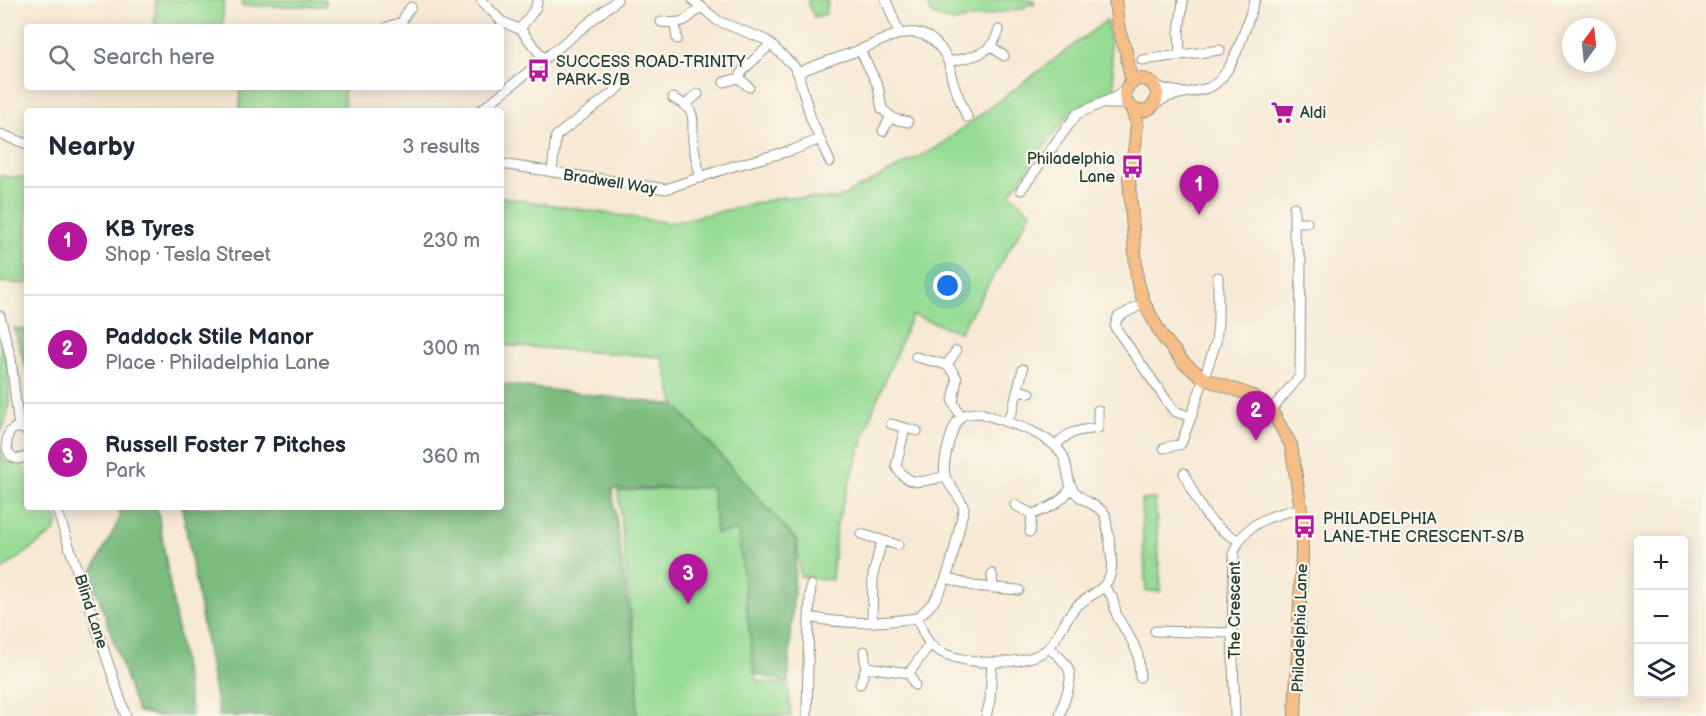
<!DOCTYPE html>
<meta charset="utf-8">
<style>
body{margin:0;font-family:"Balsamiq Sans",sans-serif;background:#f6f6f7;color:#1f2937}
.controls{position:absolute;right:18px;bottom:18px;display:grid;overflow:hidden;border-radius:6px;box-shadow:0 3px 15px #0003}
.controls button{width:54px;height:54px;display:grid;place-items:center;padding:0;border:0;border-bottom:2px solid #e0e1e3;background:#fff;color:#1f2937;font:30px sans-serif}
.compass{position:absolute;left:1562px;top:18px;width:54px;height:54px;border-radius:50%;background:#fff;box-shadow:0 3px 15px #0003;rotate:15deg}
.you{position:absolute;left:948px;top:286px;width:21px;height:21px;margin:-15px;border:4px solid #fff;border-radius:50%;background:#1a73e8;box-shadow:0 0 0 9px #1a73e833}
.badge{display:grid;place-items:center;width:39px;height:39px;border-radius:50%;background:#b5179e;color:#fff;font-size:20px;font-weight:700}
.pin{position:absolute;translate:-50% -50px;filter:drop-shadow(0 2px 3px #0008)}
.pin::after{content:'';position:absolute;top:32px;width:21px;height:18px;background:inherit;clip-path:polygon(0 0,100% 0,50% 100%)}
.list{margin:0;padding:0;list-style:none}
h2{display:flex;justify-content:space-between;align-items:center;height:78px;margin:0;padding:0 24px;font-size:26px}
h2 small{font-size:20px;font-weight:400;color:#747a83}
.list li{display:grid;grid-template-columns:39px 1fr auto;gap:18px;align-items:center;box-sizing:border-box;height:108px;padding:0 24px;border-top:2px solid #e0e1e3}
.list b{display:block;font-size:22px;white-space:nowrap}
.list p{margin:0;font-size:20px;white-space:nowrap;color:#747a83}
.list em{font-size:20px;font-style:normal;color:#747a83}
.icon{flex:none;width:33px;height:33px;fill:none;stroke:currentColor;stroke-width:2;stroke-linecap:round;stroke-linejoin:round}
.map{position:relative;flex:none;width:1706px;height:716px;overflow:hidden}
.search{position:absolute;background:#fff;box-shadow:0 3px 15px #0003;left:24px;top:24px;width:480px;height:66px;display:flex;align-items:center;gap:15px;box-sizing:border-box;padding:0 21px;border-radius:6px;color:#747a83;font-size:22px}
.panel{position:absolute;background:#fff;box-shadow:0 3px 15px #0003;left:24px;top:108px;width:480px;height:402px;border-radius:6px}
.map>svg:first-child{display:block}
</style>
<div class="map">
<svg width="1706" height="716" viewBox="0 0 1706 716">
<rect width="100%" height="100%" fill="#fbf7ec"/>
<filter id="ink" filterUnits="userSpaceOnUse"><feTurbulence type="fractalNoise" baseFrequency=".0167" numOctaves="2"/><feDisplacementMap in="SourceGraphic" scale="12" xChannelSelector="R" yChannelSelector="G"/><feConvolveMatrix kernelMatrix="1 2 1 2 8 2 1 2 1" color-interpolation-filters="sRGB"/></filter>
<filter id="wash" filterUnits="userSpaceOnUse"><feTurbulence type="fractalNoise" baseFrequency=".008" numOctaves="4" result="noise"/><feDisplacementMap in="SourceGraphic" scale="24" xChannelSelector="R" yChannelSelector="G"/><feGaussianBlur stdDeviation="1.35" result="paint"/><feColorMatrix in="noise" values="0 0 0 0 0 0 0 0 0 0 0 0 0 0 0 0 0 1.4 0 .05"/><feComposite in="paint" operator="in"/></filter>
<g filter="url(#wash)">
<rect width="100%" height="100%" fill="#f7e9d4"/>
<path fill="#97dc94" stroke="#5b8c64" stroke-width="1.5" d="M 156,0 L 224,0 L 222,27 L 154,27 Z
M 242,0 L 325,0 L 325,6 L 242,6 Z
M 807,0 L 828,0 L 826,14 L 814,17 Z
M 926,0 L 1034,0 L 1034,5 L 1028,4 L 1024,8 L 952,22 L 931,14 Z
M 1107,20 L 1115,90 L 1072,110 L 1010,193 L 1031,213 L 960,332 L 912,315 L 874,407 L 845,496 L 836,527 L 832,580 L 800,576 L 797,541 L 675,405 L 662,357 L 501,345 L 501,197 L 670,223 L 783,197 L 837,199 L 936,148 Z
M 240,87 L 344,87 L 344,111 L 240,111 Z
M 0,176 L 27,178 L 27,284 L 0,282 Z
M 0,333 C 7,357 16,412 0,433 Z
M 0,447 L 4,461 L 20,465 L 27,471 L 27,507 L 52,507 L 58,521 L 54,532 L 0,571 Z
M 713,487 L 716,533 L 738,531 L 756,681 L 788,684 L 791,716 L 637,716 L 638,677 L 618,491 Z
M 1155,499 L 1161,591 L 1146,591 L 1141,500 Z"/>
<path fill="#79bc7e" stroke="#4c7c59" stroke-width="1.5" d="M 14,328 L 27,330 L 27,371 Z
M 501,384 L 675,405 L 797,541 L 788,682 L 754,674 L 738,531 L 716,533 L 712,487 L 612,489 L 638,677 L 637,716 L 219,716 L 182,507 L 501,507 Z
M 118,507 L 157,507 L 192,716 L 157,716 L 137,711 L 91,574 L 120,518 Z"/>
</g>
<g filter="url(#ink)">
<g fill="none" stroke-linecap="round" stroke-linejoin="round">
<defs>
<path id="minor" d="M 481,0 L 501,21 L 521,30 L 544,59
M 693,0 L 718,21 L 766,40 L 793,65 L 798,73 L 811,119 L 830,162
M 886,0 L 899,33
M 661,22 C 682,24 686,22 700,7
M 675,24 L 677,39
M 387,27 L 402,22 L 406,13 L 411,7
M 520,29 L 535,9 L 538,0
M 992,47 L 1004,56
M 860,50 L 878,86 L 882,109 L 894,119 L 908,122
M 1180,54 L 1179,32 L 1183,0
M 1142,60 L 1220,50
M 949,62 C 973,56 991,56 999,30
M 798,73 C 816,64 835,59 854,52 C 886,41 918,14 944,53 C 950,61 949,69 952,79 C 956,92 962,105 967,117
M 739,78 L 743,70 L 771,44
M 724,82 L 739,78 L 749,87
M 1153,84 L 1164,89 L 1180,92
M 673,98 C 698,111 692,116 693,140 C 694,153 698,166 701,178
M 1106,104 L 1128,104
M 1155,104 C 1171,92 1189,94 1208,88 C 1233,79 1246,24 1255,0
M 685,105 L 698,94
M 480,111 L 617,0
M 883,131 L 891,116
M 0,134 L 27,144
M 501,164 L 666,189 L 730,167 L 793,150 L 820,139
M 552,172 L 556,136 L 620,87
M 1021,190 L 1077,114 L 1116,97 L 1128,86
M 1294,222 L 1307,222
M 1144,303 L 1118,317 L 1115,327 L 1174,411 L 1191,417 L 1216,342 L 1218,322 L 1218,277
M 0,316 L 11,359 L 19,428
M 916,357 L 947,365 L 954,373 L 957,379 L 953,402 L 961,417
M 947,365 L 956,351
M 1018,390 L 1030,393
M 1271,410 L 1300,376 L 1301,260 L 1294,237 L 1294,207
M 1006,422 L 1012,412 L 1023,369
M 891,424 L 917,431
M 905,428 L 896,466 C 908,488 924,482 945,476
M 27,431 C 0,414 0,472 27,456
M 1056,446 C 1067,431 1080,430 1098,428 L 1098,410
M 1164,448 L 1181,444 L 1191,417
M 1184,473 C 1200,507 1204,522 1238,540
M 1015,505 L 1032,514 C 1048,509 1063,502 1071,487
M 56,507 L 126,716
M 1030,532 L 1032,514
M 861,534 L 898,545
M 992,574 L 993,588
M 946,578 L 973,586 L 1019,590
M 811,585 L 809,617 C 846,625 880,623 917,618 C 921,627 925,640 932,646 C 954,666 1023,668 1046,650 C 1057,641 1064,620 1075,608 C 1085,597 1103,592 1109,578 C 1116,564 1107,530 1105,514 C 1096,503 1079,501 1072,488 C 1067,480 1068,466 1063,456 C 1050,432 1005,422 981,413 C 974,413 968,413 962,416 C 952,423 942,463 945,475 C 947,485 960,495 964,508 C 956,538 952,576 934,601 C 929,608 922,613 917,618
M 1104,587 L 1112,597 L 1117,616 L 1133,643 L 1138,655 L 1140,677
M 872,623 L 873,575 L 882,540
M 1155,631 L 1232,633
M 1048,648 C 1083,672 1068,683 1060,716
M 866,667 L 909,673 L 915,685
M 909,673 L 930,644
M 860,684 L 866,667 L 864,651
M 807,716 L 809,617
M 986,716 L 990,700 L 992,662
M 1235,716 L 1232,633 L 1234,552 C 1244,523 1272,514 1301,509"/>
<path id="major" d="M 1115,0 L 1118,26 L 1126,52 L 1132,83
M1125 95a16 16 0 1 1 32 0a16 16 0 1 1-32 0Z
M 1131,107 L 1137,124 L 1135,145 L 1129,179 L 1137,279 L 1144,303 L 1162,336 L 1184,363 L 1205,379 L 1253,396 L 1271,410 L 1291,445 L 1301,509 L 1302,554 L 1295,716"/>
</defs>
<use href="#minor" stroke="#8b9384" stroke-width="11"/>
<use href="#major" stroke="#8b9384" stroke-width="14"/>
<use href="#minor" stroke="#fff" stroke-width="9"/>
<use href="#major" stroke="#f6be86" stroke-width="12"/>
</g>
</g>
<defs>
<symbol id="bus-bare" viewBox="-9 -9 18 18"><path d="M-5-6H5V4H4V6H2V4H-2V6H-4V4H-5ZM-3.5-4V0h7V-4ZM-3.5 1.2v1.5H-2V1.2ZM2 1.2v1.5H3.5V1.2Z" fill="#b5179e" stroke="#fbf7ec" stroke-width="2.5" paint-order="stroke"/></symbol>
<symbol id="supermarket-bare" viewBox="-9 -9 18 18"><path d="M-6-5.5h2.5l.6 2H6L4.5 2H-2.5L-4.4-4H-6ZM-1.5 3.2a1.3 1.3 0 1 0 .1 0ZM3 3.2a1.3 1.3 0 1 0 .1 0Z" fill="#b5179e" stroke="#fbf7ec" stroke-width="2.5" paint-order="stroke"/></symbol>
</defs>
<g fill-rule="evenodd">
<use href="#bus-bare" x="522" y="54" width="33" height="33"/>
<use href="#supermarket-bare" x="1266" y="96" width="33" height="33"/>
<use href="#bus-bare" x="1116" y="150" width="33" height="33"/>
<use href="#bus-bare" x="1288" y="510" width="33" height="33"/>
</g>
<g text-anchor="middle" stroke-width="4.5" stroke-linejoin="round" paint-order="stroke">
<g font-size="16" fill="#1f3d34" stroke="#fbf7ec" text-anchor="start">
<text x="556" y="67">SUCCESS ROAD-TRINITY<tspan x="556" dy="18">PARK-S/B</tspan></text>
<text x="1300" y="118">Aldi</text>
<text x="1115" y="164" text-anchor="end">Philadelphia<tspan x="1115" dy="18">Lane</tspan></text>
<text x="1323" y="524">PHILADELPHIA<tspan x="1323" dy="18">LANE-THE CRESCENT-S/B</tspan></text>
</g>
<g font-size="16" fill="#1f3d34" stroke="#fbf7ec">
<text transform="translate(610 181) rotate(9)" y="6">Bradwell Way</text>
<text transform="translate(1234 610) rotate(-90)" y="6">The Crescent</text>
<text transform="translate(92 611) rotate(72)" y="6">Blind Lane</text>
<text transform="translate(1299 628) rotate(-88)" y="6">Philadelphia Lane</text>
</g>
</g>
</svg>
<div class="controls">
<button>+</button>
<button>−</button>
<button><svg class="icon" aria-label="layers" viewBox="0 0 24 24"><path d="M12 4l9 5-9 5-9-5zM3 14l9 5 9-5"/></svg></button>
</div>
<svg class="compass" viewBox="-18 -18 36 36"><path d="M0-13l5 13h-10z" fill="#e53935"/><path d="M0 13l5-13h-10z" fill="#747a83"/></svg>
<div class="you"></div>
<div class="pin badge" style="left:1199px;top:215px">1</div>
<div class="pin badge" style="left:1256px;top:441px">2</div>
<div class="pin badge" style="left:688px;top:604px">3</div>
<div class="search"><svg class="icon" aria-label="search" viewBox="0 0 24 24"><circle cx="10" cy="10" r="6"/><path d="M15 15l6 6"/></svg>Search here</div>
<section class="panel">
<h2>Nearby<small>3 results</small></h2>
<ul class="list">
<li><span class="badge">1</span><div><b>KB Tyres</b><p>Shop · Tesla Street</p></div><em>230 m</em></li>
<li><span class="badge">2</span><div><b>Paddock Stile Manor</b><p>Place · Philadelphia Lane</p></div><em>300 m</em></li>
<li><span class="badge">3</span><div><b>Russell Foster 7 Pitches</b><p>Park</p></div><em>360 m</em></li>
</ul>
</section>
</div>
